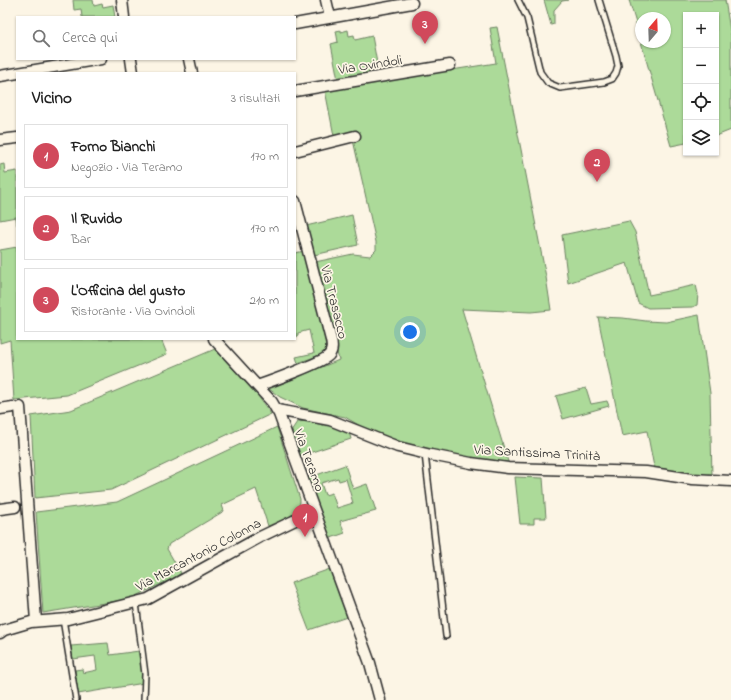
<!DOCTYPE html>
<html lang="it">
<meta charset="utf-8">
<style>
body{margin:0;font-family:"Indie Flower",sans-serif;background:#f2f2f2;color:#222}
.controls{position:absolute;right:12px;top:12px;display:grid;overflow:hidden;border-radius:0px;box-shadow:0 1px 3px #0004}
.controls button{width:36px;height:36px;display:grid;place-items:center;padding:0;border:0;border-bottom:1px solid #e0e0e0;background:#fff;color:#222;font:20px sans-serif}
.compass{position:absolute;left:635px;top:12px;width:36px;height:36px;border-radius:50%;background:#fff;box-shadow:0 1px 3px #0004;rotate:19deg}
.you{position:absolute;left:410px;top:332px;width:14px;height:14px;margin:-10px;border:3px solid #fff;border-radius:50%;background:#1a73e8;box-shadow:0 0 0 6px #1a73e833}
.badge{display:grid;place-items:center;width:26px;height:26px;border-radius:50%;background:#d1495b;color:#fff;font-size:13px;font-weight:700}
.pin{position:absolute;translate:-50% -33px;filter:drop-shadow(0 1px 2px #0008)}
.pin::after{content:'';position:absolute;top:21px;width:14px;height:12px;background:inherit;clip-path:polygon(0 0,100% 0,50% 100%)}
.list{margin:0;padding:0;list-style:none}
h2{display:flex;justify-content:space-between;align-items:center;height:52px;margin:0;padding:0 16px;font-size:17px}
h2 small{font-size:13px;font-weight:400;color:#767676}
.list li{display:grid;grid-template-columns:26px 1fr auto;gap:12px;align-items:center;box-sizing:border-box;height:64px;margin:0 8px 8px;padding:0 8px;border:1px solid #e0e0e0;border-radius:0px}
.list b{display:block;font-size:15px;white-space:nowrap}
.list p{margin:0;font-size:13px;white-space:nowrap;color:#767676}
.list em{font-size:13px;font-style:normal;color:#767676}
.icon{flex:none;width:22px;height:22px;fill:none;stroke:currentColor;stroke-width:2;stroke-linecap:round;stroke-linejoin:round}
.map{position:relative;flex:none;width:731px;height:700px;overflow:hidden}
.search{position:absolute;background:#fff;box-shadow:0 1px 3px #0004;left:16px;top:16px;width:280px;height:44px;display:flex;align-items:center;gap:10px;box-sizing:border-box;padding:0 14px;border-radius:0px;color:#767676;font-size:15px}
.panel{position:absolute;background:#fff;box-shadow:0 1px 3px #0004;left:16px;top:72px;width:280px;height:268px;border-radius:0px}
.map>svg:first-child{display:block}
</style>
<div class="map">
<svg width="731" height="700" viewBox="0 0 731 700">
<rect width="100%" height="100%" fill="#fcf5e5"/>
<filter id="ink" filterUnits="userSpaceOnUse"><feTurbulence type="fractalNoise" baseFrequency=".025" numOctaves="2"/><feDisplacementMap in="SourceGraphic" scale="8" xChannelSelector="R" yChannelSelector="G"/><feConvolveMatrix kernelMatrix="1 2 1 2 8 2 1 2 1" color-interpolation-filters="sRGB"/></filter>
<g filter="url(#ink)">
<path fill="#acda99" stroke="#6c8262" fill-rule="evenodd" d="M 73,0 L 93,0 L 94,6 L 102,4 L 103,7 L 113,5 L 115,17 L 82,17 L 81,9 L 74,10 Z
M 544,0 L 569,0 L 562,1 L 554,10 L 554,24 L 551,25 Z
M 629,0 L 725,0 L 731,36 L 731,130 L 716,136 L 716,15 L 686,15 L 686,143 L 671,146 L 641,42 L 665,42 L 665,18 L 641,18 L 641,40 Z
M 497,27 L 546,277 L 551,310 L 531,312 L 462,309 L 509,465 L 469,459 L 402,443 L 367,430 L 345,417 L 303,408 L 280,397 L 269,389 L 339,360 L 314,265 L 315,262 L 353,254 L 370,256 L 376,250 L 376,242 L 353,140 L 359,137 L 357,130 L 334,136 L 325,90 L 496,63 L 490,28 Z
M 341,30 L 341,32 L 348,30 L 349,36 L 354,35 L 355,40 L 372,36 L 377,63 L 370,64 L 372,74 L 338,80 L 331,44 L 338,42 L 336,31 Z
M 4,164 L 5,173 L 17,171 L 17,225 L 16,217 L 0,220 L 0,165 Z
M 352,215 L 358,245 L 314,255 L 306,226 Z
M 629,221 L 635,232 L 649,295 L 696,285 L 698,294 L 697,305 L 693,307 L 648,308 L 638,303 L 627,263 L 568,283 L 562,235 Z
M 17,247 L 17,339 L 161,339 L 167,354 L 67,395 L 14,400 L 10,340 L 0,343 L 0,250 Z
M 304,251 L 328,352 L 298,363 L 296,357 L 314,353 L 309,330 L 298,333 L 298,336 L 295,337 L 295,253 Z
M 699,315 L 710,393 L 712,476 L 684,473 L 654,467 L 647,431 L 622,436 L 598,317 L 623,318 L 646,321 L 666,322 Z
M 215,349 L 258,396 L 271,414 L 111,490 L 35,498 L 31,416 L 71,410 Z
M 586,388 L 591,404 L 607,401 L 609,406 L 563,419 L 556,396 Z
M 307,421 L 343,428 L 349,432 L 351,439 L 300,456 L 291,431 L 297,422 Z
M 277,427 L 300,499 C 301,516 281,520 268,526 L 256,489 L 222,505 L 224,511 L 169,544 L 167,549 L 181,573 L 174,578 L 129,599 L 43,613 L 36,512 L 117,502 Z
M 345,465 L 353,489 L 367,484 L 376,511 L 340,521 L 345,533 L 328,539 L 316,509 L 308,478 ZM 338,478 L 339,481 L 346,479 L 353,503 L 337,508 L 332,493 L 325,495 L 321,483 Z
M 515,477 L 543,478 L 546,518 L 534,518 L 534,524 L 520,524 Z
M 330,569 L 347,617 L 309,630 L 291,583 Z
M 108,643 L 110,655 L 139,651 L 144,683 L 78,694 L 75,670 L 82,669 L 83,673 L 97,670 L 95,656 L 73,659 L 71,646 Z"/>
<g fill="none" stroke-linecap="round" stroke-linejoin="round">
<defs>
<path id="lane" d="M 518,0 L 527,18 L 540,72 L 548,83 L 560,88 L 604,82 L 612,79 L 616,73 L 618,66 L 616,56 L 599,0
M 425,454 L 446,636
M 136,603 L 145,674 L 144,700
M 63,619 L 76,700"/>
<path id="street" d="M 122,0 L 124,17
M 326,0 L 330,17
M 295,24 L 412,3
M 131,59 L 133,73
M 189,59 L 192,73
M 0,76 L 101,59
M 295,91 L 450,65
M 0,140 L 17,138
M 295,151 L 355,136
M 214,339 L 272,402 L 279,414 L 370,663 L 380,700
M 257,386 C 269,382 324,362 329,355 C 333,350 332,345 331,340 L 295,201
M 20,407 L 36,621
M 0,409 L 13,407
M 277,410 L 330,420 L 398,447 L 431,455 L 471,463 L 508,468 L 646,472 L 692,479 L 731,481
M 0,509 L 15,507
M 0,633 L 4,630 L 31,622 L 68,619 L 148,599 L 260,537 L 314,511"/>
</defs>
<use href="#lane" stroke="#2b2b2b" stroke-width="8"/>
<use href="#street" stroke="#2b2b2b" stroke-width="13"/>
<use href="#lane" stroke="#fcf5e5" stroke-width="5"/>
<use href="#street" stroke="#fcf5e5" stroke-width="10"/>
</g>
</g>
<g text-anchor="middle" stroke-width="3.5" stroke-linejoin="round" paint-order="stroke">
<g font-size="14" fill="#2b2b2b" stroke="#fcf5e5">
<text transform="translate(370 64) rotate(-9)" y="5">Via Ovindoli</text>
<text transform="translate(335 302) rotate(76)" y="5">Via Trasacco</text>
<text transform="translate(537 452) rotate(3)" y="5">Via Santissima Trinità</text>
<text transform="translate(310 460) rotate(70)" y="5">Via Teramo</text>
<text transform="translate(198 554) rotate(-28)" y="5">Via Marcantonio Colonna</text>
</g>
</g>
</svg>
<div class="controls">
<button>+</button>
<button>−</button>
<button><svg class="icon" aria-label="locate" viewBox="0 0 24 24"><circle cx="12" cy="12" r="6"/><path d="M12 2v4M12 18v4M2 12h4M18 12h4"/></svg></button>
<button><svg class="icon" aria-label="layers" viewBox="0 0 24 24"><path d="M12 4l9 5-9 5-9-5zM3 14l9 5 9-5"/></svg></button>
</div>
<svg class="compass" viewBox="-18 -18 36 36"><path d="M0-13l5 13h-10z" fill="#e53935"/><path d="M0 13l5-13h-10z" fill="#767676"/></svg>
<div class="you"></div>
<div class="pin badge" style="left:305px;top:537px">1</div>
<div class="pin badge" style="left:597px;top:182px">2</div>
<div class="pin badge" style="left:425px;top:44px">3</div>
<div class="search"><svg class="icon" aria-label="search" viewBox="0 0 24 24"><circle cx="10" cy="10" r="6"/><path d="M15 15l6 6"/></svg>Cerca qui</div>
<section class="panel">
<h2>Vicino<small>3 risultati</small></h2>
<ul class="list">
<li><span class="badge">1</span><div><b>Forno Bianchi</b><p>Negozio · Via Teramo</p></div><em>170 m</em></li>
<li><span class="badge">2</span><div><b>Il Ruvido</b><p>Bar</p></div><em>170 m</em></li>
<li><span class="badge">3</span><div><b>L'Officina del gusto</b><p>Ristorante · Via Ovindoli</p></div><em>210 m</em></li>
</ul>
</section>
</div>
